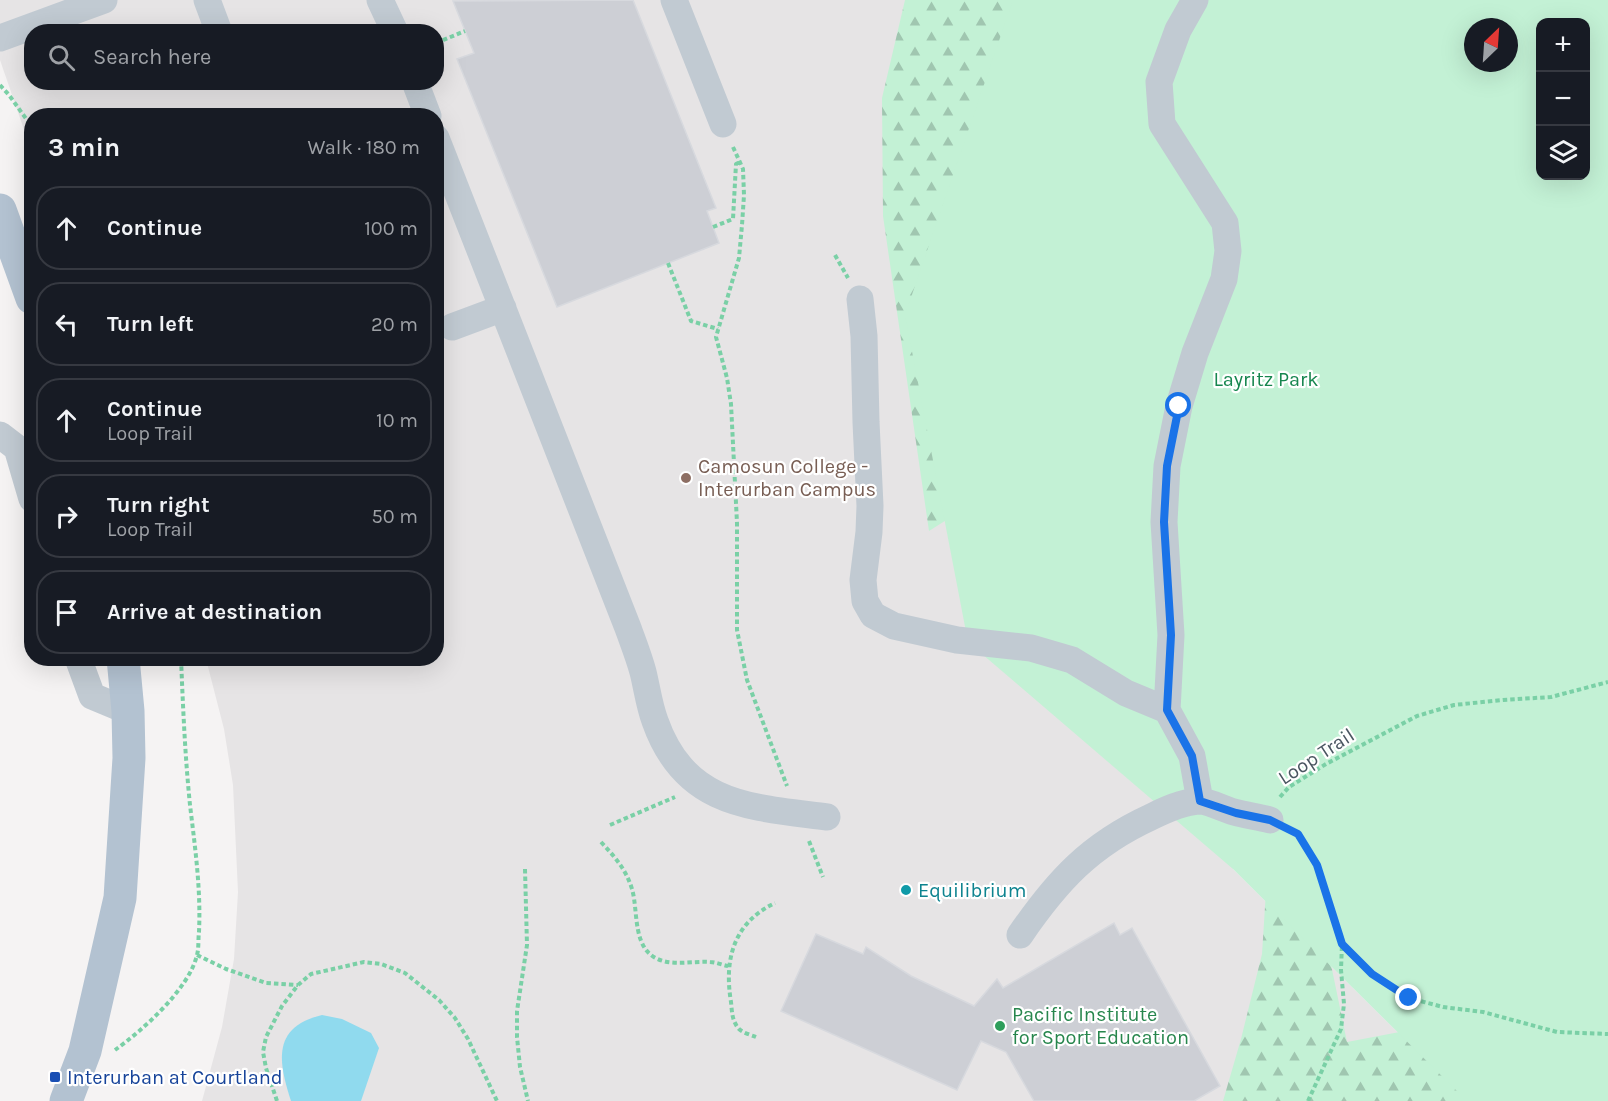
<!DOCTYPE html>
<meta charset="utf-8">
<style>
body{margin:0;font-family:Karla,sans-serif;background:#242831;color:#f1f3f6}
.controls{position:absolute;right:18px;top:18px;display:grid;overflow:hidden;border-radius:12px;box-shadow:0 6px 24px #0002}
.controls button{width:54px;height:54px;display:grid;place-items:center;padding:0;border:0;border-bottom:2px solid #363941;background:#171b24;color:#f1f3f6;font:30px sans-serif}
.compass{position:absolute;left:1464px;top:18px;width:54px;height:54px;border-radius:50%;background:#171b24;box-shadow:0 6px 24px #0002;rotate:25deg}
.stop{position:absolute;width:18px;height:18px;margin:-14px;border:4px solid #1a73e8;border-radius:50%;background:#fff}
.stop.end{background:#1a73e8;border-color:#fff;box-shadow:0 2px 6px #0008}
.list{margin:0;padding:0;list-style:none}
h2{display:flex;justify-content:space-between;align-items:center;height:78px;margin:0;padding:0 24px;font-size:26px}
h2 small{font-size:20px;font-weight:400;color:#9ea1a6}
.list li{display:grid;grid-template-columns:39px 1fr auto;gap:18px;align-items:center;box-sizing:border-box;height:84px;margin:0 12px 12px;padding:0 12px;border:2px solid #363941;border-radius:24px}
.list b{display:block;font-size:22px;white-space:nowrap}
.list p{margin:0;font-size:20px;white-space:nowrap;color:#9ea1a6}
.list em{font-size:20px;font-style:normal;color:#9ea1a6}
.icon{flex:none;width:33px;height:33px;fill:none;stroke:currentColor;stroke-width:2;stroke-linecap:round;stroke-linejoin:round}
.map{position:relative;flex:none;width:1608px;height:1101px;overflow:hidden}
.search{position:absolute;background:#171b24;box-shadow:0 6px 24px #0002;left:24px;top:24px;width:420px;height:66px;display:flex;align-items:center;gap:15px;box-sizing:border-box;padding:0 21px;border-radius:24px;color:#9ea1a6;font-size:22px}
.panel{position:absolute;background:#171b24;box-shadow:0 6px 24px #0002;left:24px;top:108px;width:420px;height:558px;border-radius:24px}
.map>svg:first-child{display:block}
</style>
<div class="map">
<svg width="1608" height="1101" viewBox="0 0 1608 1101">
<defs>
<pattern id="forest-firs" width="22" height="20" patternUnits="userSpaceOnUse" patternTransform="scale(1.5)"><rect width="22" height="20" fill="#c3f1d5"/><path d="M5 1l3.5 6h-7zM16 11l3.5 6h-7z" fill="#a0c6b0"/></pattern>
</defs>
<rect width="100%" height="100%" fill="#f5f3f3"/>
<path fill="#e6e4e5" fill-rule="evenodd" d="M 0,0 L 1013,0 L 1233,869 L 1467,1101 L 202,1101 L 222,1027 L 234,959 L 238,892 L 233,785 L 224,729 L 206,659 L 436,658 L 436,116 L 32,116 L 31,150 L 0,60 ZM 32,32 L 436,32 L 436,82 L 32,82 Z"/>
<path fill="url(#forest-firs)" d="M 905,0 L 1124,0 L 967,507 L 929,531 L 883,216 L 882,98 Z
M 1267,875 L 1320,911 L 1347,1042 L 1431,1026 L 1481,1101 L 1223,1101 L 1241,1039 L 1262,954 Z"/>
<path fill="#c3f1d5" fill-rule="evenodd" d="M 1013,0 L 1608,0 L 1608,1101 L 1467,1101 L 1233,869 L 968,642 L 905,315 ZM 1540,22 L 1586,22 L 1586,176 L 1540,176 ZM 1473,27 L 1509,27 L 1509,63 L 1473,63 Z"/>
<path fill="#90daee" d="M 322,1015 L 342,1019 L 371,1033 L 379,1048 L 361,1101 L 291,1101 C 278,1061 272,1027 322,1015 Z"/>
<path fill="#cdcfd5" stroke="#d7d9de" stroke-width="1.5" d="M 633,0 L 716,208 L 707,211 L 719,243 L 557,307 L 457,59 L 474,53 L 453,1 Z
M 1114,923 L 1120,935 L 1132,928 L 1220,1086 L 1194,1101 L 1034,1101 L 1006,1052 L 981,1041 L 957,1090 L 781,1011 L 816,934 L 863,954 L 866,947 L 911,976 L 974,1006 L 997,979 L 1003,988 Z"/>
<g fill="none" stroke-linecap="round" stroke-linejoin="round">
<path stroke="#7ad0a6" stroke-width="4" stroke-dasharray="4.5 3" stroke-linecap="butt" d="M 436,43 L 465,31
M 0,85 L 9,95 L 32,127
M 733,147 L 743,169 L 744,195 L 742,225 L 739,258 L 716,337 L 727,378 L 731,404 L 737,523 L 737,630 L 747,680 L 787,786
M 713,227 L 733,219 L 736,164 L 740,162
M 835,255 L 848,278
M 668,263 L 691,321 L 718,329
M 1280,797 L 1289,787 L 1326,764 L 1417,716 L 1454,705 L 1503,700 L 1551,697 L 1608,682
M 610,825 L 675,797
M 1292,831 L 1298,834 L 1317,865 L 1342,944 L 1372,974 L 1409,998 L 1443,1007 L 1483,1012 L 1557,1032 L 1608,1034
M 809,841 L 823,877
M 601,842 C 614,856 626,869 632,889 C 639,913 631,952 663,961 C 677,965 694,961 710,962 C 716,962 722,965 728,966
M 525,869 L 527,945 L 517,1011 L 517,1037 L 520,1067 L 528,1101
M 197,955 L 226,969 L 266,983 L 298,985
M 756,1037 C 751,1035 743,1033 739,1029 C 732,1021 732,1012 731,1002 C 724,960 733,923 775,903
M 115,1050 C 143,1030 189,989 197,955 C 199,948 198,939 199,932 C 201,889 195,847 190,805 C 185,756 183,707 181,658
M 277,1101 L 266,1068 L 263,1052 L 266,1037 L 282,1006 L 298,985 L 311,974 L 364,962 L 381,964 L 405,973 L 439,1000 L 455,1018 L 468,1039 L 497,1101
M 1308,1101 L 1341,1029 L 1344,1004 L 1341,970 L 1342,944"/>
<path stroke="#c1cad2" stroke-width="27" d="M 207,0 L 219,32
M 380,0 L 395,32
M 674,0 L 723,124
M 1195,0 L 1178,30 L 1159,82 L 1162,124 L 1225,223 L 1228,251 L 1224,279 L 1195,353 L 1179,406 L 1167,466 L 1164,522 L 1171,635 L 1167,710 L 1192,756 L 1200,801
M 0,38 L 104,0
M 415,82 L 428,116
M 436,138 L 628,628 C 633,642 639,657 643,672 C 647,688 649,705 655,721 C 685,806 750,807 827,817
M 860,299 L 864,336 L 866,422 L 870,506 L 869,532 L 863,580 L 865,601 L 873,615 L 894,626 L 957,640 L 1031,648 L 1072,660 L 1126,693 L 1167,710
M 452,327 L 503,308
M 0,435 L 17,448 L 32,499
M 78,658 L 92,696 L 128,711
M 1020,935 C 1057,881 1090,845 1151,817 C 1165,810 1182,802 1199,801 C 1209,801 1223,809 1234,812 C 1245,815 1258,817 1270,820"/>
<path stroke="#b3c2d1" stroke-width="33" d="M 0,210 L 32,298
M 66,1101 L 85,1051 L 120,898 L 129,758 L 128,711 L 123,658"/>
</g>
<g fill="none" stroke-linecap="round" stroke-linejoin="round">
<path stroke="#1a73e8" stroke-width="8" d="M 1179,406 L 1167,466 L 1164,522 L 1171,635 L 1167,710 L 1192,756 L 1200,801 L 1236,813 L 1270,820 L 1298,834 L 1317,865 L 1342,944 L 1372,974 L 1409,998"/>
</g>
<circle fill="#8d6e63" stroke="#fff" stroke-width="2" cx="686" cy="478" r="6"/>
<circle fill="#0f9aa8" stroke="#fff" stroke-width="2" cx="906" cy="890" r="6"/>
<circle fill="#2e9e5b" stroke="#fff" stroke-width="2" cx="1000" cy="1026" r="6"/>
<rect fill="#1a4fb4" stroke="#fff" stroke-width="2" x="49" y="1071" width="12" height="12" rx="3"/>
<g text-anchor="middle" stroke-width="4.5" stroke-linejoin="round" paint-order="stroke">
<g font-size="20" fill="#17864f" stroke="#fff">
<text x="1266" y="386">Layritz Park</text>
</g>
<g font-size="20" fill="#785e54" stroke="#fff" text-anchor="start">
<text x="698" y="473">Camosun College -<tspan x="698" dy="23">Interurban Campus</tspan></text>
</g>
<g font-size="20" fill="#4a5661" stroke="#fff">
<text transform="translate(1316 756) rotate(-33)" y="7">Loop Trail</text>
</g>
<g font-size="20" fill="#0d838f" stroke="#fff" text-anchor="start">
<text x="918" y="897">Equilibrium</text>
</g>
<g font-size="20" fill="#27864d" stroke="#fff" text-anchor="start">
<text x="1012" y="1021">Pacific Institute<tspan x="1012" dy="23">for Sport Education</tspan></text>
</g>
<g font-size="20" fill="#164399" stroke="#fff" text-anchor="start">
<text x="67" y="1084">Interurban at Courtland</text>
</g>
</g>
</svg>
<div class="controls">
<button>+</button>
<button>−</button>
<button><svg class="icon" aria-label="layers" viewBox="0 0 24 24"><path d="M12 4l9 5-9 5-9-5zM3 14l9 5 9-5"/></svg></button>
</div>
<svg class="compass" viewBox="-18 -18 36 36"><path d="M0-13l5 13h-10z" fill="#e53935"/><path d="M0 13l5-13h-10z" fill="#9ea1a6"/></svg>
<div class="stop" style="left:1179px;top:406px"></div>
<div class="stop end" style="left:1409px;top:998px"></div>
<div class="search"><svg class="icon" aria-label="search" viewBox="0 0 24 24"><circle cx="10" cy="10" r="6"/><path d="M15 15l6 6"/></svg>Search here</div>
<section class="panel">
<h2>3 min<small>Walk · 180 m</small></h2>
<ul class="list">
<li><svg class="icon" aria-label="ahead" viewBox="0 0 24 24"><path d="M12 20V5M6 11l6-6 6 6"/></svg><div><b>Continue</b></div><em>100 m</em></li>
<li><svg class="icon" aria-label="left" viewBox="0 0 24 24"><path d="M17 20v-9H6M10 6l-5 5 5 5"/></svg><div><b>Turn left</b></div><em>20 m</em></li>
<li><svg class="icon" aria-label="ahead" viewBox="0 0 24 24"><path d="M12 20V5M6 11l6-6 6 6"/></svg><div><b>Continue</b><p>Loop Trail</p></div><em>10 m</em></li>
<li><svg class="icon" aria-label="right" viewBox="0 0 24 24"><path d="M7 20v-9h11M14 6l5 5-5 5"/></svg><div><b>Turn right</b><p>Loop Trail</p></div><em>50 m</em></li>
<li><svg class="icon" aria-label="arrive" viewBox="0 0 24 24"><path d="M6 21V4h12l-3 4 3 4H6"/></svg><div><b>Arrive at destination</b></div></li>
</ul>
</section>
</div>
